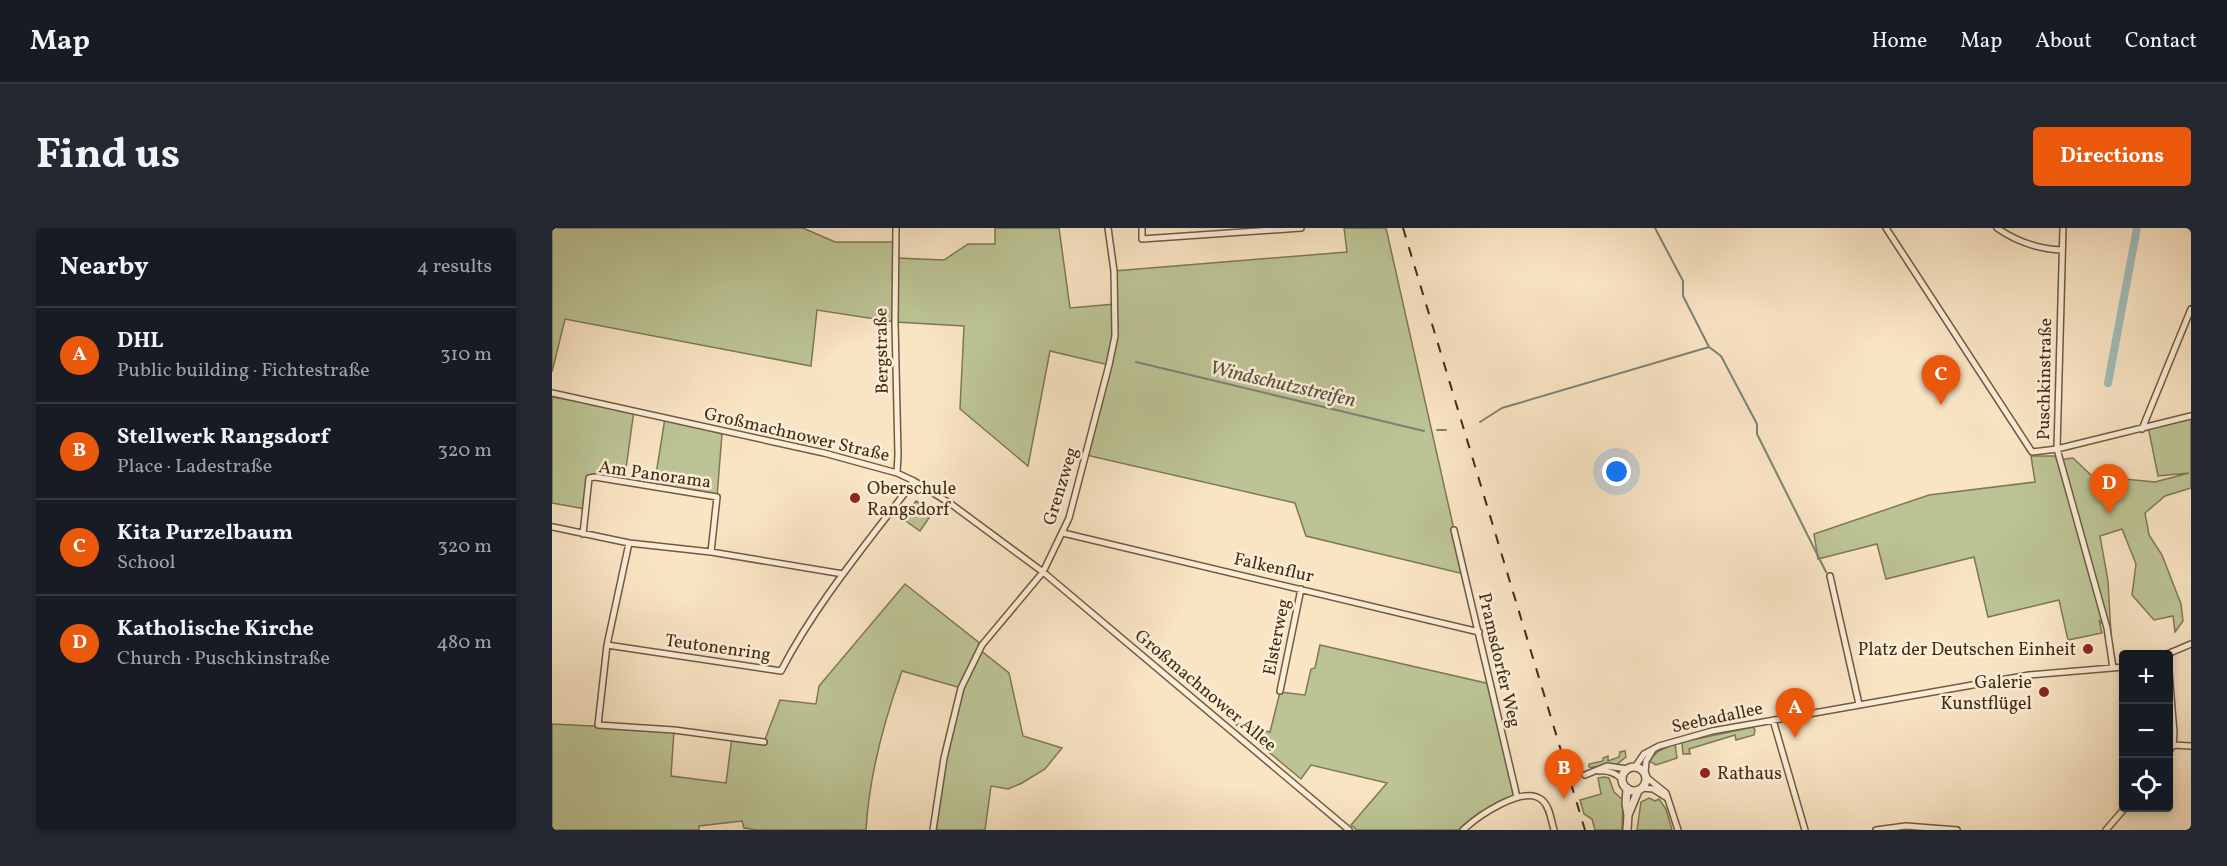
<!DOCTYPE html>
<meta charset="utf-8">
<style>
body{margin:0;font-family:Vollkorn,serif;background:#242831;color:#f1f3f6}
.controls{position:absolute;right:18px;bottom:18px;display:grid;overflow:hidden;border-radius:6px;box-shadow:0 3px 9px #0003}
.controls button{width:54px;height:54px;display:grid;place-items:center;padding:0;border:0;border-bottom:2px solid #363941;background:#171b24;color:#f1f3f6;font:30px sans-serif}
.you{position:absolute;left:1065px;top:244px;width:21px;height:21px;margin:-15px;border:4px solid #fff;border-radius:50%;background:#1a73e8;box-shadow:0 0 0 9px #1a73e833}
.badge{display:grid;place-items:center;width:39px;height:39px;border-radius:50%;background:#ea580c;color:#fff;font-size:20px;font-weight:700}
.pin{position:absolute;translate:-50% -50px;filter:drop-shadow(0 2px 3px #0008)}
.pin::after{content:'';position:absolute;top:32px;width:21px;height:18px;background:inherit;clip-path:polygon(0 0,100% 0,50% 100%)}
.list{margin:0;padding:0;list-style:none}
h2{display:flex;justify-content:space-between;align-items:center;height:78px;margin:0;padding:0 24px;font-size:26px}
h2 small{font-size:20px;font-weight:400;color:#9ea1a6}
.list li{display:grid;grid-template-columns:39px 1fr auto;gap:18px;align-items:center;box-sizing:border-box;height:96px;padding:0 24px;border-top:2px solid #363941}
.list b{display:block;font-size:22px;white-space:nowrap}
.list p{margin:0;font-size:20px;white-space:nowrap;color:#9ea1a6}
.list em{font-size:20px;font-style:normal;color:#9ea1a6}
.icon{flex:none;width:33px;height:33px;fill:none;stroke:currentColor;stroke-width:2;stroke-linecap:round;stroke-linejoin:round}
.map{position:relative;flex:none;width:1639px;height:602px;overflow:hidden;border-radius:6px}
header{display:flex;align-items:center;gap:36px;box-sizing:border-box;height:84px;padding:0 30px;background:#171b24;border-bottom:2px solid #363941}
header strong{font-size:28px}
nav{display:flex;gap:33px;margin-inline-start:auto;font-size:21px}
.intro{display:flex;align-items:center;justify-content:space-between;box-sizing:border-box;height:144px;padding:0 36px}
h1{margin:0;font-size:42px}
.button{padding:15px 27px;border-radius:6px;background:#ea580c;color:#fff;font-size:21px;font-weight:700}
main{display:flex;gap:36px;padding:0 36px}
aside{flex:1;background:#171b24;border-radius:6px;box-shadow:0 3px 9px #0003}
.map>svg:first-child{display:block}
</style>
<header>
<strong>Map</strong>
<nav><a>Home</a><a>Map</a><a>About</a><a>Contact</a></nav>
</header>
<div class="intro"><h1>Find us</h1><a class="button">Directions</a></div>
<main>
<aside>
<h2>Nearby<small>4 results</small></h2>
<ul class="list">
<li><span class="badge">A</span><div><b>DHL</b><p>Public building · Fichtestraße</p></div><em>310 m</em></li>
<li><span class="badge">B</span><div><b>Stellwerk Rangsdorf</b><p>Place · Ladestraße</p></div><em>320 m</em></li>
<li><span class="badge">C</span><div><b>Kita Purzelbaum</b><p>School</p></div><em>320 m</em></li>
<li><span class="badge">D</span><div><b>Katholische Kirche</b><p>Church · Puschkinstraße</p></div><em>480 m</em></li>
</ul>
</aside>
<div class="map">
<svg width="1639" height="602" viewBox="0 0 1639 602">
<rect width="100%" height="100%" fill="#f9e4c4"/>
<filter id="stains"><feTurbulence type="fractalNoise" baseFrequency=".00333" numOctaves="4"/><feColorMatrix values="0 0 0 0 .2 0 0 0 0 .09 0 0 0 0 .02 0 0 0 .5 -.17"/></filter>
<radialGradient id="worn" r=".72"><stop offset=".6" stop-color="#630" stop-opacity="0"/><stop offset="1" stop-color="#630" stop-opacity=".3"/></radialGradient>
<path fill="#bcc495" stroke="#7f7852" stroke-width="1.5" d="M 0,0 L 251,0 L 283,14 L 344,14 L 344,30 L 392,32 L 416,16 L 443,16 L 443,0 L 507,0 L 518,80 L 563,76 L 562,43 L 795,24 L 792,0 L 834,0 L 912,346 L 754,308 L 743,275 L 534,227 L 557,137 L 498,123 L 476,238 L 408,181 L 412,98 L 343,94 L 265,82 L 259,138 L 13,91 L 0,144 Z
M 0,169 L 82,182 L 72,255 L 37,250 L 34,281 L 0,275 Z
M 1639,188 L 1639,260 L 1613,268 L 1593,285 L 1597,307 L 1610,327 L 1629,376 L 1631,393 L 1623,404 L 1621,388 L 1602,392 L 1580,367 L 1584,336 L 1570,301 L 1548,308 L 1556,353 L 1559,406 L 1547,392 L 1550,405 L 1516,412 L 1507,372 L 1436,389 L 1422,329 L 1334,351 L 1325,316 L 1266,331 L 1262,306 L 1377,267 L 1483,254 L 1479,228 L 1503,228 L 1505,232 L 1521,230 L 1540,248 L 1603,254 L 1637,245 L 1606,248 L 1597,203 L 1590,201 Z
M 113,190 L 170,206 L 165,269 L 102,259 Z
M 364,273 L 381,284 L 368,303 L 351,291 Z
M 353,356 L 430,417 L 427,421 L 457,445 L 471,508 L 510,520 L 493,541 L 470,555 L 456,561 L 439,558 L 433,602 L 381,602 L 392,530 L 409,460 L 350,443 C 332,493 317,549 314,602 L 205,602 L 192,600 L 190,593 L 147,598 L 147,602 L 0,602 L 0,496 L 122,502 L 119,548 L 174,555 L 180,509 L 212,514 L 228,472 L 264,476 L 267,458 Z
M 768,417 L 938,456 L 965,569 L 942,580 L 911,602 L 805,602 L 799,597 L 835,555 L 759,537 L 749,551 L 682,495 L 718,504 L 728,464 L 753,467 L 759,441 L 763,440 Z
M 1201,499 L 1203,502 L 1202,507 L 1184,512 L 1183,507 L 1137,521 L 1138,526 L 1131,526 L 1130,514 Z
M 1123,515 L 1125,530 L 1104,537 L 1097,533 L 1105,524 Z
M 1073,523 L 1074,529 L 1064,537 C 1053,535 1044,541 1037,539 L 1037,536 L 1051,533 L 1051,530 L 1056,528 L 1056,533 L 1067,529 L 1068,524 Z
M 1052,549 L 1057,550 L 1062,564 L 1071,572 L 1070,602 L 1043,602 L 1040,591 L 1032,586 L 1028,572 L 1049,566 L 1046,550 Z
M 1097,570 L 1103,573 L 1107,571 L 1114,581 L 1120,602 L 1085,602 L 1089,574 Z"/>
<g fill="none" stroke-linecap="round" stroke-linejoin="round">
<path stroke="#7a8377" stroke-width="2" d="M 1103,0 L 1131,53 L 1131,68 L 1157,119 L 1169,128 L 1205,196 L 1205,206 L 1274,344
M 584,134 L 872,203
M 928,194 L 950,180 L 1157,119
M 885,202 L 894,202"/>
<path stroke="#a0bdbb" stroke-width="8" d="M 1556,155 L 1585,0"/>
<defs>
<path id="minor" d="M 344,0 L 343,94 L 346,227 L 345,245
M 590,0 L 590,11 L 749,0
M 1334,0 L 1480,224 L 1505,221 L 1639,188
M 1445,0 C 1465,14 1486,21 1510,22
M 1511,0 L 1505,221 L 1555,400 L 1561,440
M 0,165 L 272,225 L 345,245 L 362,253 L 399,276 L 491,344 L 797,602
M 1590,201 L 1639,81
M 1,299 L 77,315 L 159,324 L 291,346
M 902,302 L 965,569
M 511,305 L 927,404
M 31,306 L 37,250 L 43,249 L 165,269 L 159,324
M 77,315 L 55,417 L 46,497 L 122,502 L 212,514
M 1278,348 L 1307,476
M 55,417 L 229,443 C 264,375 316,314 362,253
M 1613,427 L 1639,416
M 1616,431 L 1622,505 L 1621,517 L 1616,525
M 728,463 L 749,361
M 1221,492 L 1253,602
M 1621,517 L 1639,518
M 1083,539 L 1092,526 L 1107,518 L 1160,503 L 1477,447 L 1572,439
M 1047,543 C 1055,542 1065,545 1070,552
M 1093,545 L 1094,533 L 1101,522
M 1033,547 L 1055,538 L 1075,541
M 1094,549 L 1114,565 L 1126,602
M 1090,560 L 1101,561 L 1115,570
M 381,602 L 392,530 L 409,460 L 430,417 L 491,344 L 517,290 L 557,137 L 563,108 L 562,43 L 556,0
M 911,602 C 925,589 971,556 990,572 C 998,579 999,592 1002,602
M 1324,602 L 1354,598 L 1405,602
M 1554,602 L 1573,580"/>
<path id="tertiary" d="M1070 551a12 12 0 1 1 24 0a12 12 0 1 1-24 0Z
M 1075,560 L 1074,576 L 1076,587
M 1075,602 L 1076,587 L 1086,563"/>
</defs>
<use href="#minor" stroke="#705b3d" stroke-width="8"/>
<use href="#tertiary" stroke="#705b3d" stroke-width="10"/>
<use href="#minor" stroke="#fbedd9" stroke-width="5"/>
<use href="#tertiary" stroke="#fbedd9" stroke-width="7"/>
<path stroke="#422d10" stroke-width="2" stroke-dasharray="10 10" stroke-linecap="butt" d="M 851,0 L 1033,602"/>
</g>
<g fill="#8f2418" stroke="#fbedd9" stroke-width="2">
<circle cx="303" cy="270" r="6"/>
<circle cx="1536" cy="421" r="6"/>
<circle cx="1492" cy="464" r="6"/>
<circle cx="1153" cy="545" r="6"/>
</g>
<g text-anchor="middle" stroke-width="5" stroke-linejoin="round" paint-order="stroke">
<g font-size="18" fill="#422d10" stroke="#fbedd9">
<text transform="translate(329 123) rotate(-91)" y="6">Bergstraße</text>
<text transform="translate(1492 151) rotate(-89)" y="6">Puschkinstraße</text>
<text transform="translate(245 206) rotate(13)" y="6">Großmachnower Straße</text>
<text transform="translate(103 246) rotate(8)" y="6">Am Panorama</text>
<text transform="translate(508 258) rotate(-73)" y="6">Grenzweg</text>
<text transform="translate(722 339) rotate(13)" y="6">Falkenflur</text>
<text transform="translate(724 409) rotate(-79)" y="6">Elsterweg</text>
<text transform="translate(166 419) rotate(8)" y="6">Teutonenring</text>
<text transform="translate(948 432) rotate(77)" y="6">Pramsdorfer Weg</text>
<text transform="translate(654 462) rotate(40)" y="6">Großmachnower Allee</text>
<text transform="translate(1165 489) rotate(-12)" y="6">Seebadallee</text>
</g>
<g font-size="18" fill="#422d10" stroke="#fbedd9" text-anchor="start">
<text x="315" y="266">Oberschule<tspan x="315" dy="21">Rangsdorf</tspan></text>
<text x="1524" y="427" text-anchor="end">Platz der Deutschen Einheit</text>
<text x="1480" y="460" text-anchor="end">Galerie<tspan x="1480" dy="21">Kunstflügel</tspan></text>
<text x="1165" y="551">Rathaus</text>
</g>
<g font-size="20" font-style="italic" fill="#5a513b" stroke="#fbedd9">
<text transform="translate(731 155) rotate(13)" y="7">Windschutzstreifen</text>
</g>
</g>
<rect width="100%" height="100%" filter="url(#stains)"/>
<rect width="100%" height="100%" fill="url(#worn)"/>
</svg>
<div class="controls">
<button>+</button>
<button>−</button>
<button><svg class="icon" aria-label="locate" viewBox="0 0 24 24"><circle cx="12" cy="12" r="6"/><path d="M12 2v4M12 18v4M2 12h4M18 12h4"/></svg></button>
</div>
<div class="you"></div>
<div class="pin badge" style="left:1243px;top:510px">A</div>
<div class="pin badge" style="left:1012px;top:571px">B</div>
<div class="pin badge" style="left:1389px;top:177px">C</div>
<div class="pin badge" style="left:1557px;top:286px">D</div>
</div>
</main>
